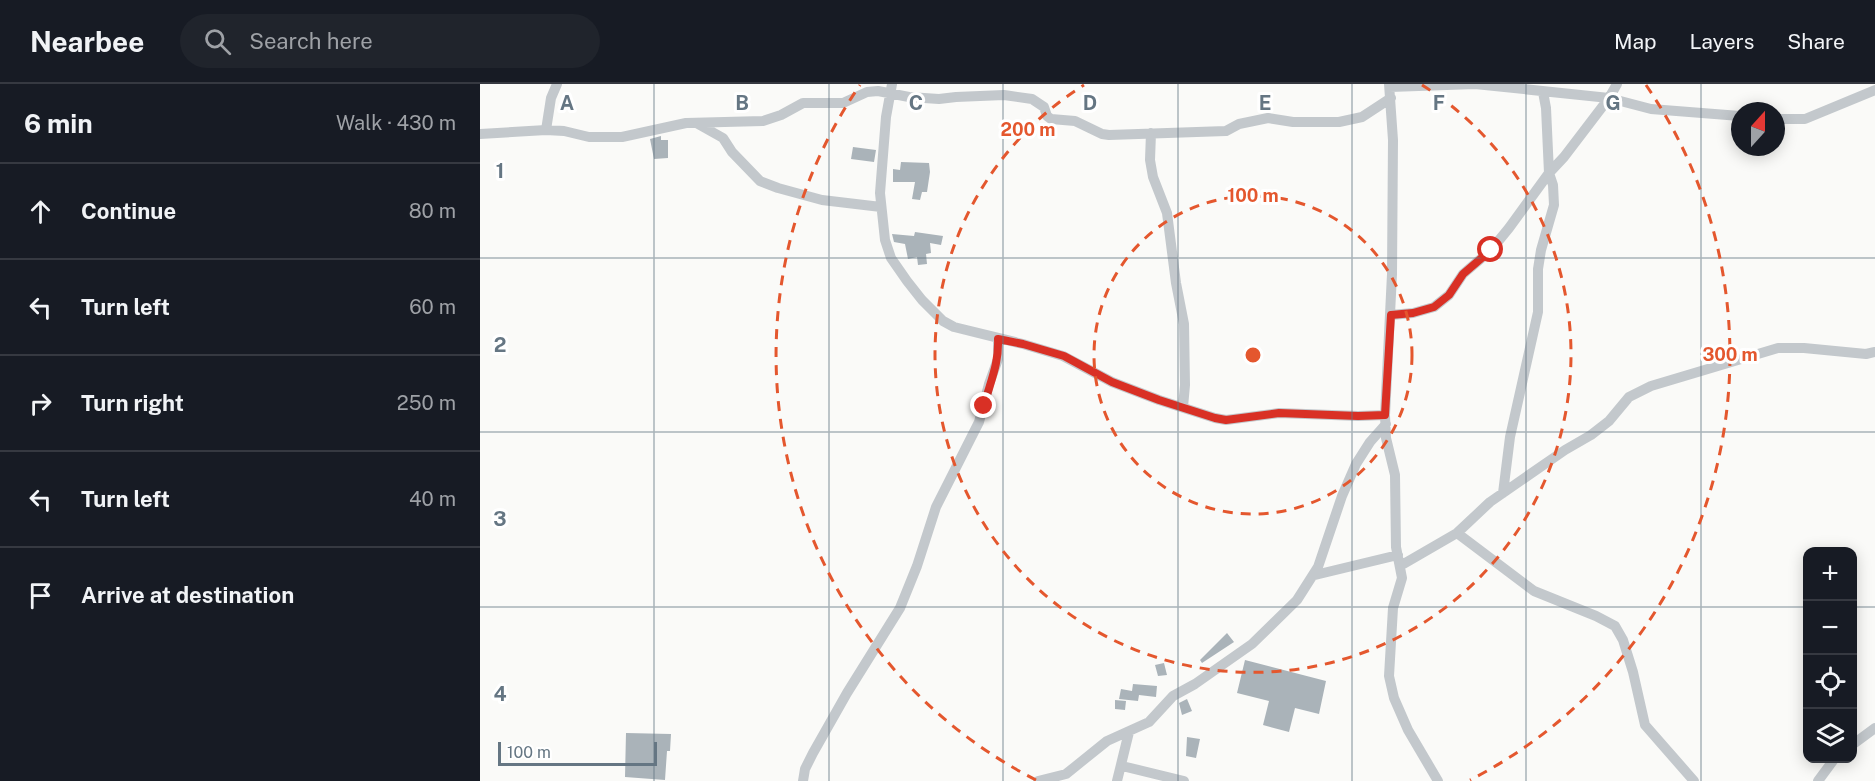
<!DOCTYPE html>
<meta charset="utf-8">
<style>
body{margin:0;font-family:"Public Sans",sans-serif;background:#20242c;color:#f1f3f6}
.controls{position:absolute;right:18px;bottom:18px;display:grid;overflow:hidden;border-radius:12px;box-shadow:0 3px 15px #0003}
.controls button{width:54px;height:54px;display:grid;place-items:center;padding:0;border:0;border-bottom:2px solid #363941;background:#171b24;color:#f1f3f6;font:30px sans-serif}
.compass{position:absolute;left:1251px;top:18px;width:54px;height:54px;border-radius:50%;background:#171b24;box-shadow:0 3px 15px #0003;rotate:21deg}
.scale{position:absolute;left:18px;bottom:15px;width:159px;box-sizing:border-box;padding-left:6px;border:3px solid #657683;border-top:0;font-size:16px;line-height:21px;white-space:nowrap;color:#657683;-webkit-text-stroke:4px #fff;paint-order:stroke}
.stop{position:absolute;width:18px;height:18px;margin:-14px;border:4px solid #d93025;border-radius:50%;background:#fff}
.stop.end{background:#d93025;border-color:#fff;box-shadow:0 2px 6px #0008}
.list{margin:0;padding:0;list-style:none}
h2{display:flex;justify-content:space-between;align-items:center;height:78px;margin:0;padding:0 24px;font-size:26px}
h2 small{font-size:20px;font-weight:400;color:#9ea1a6}
.list li{display:grid;grid-template-columns:39px 1fr auto;gap:18px;align-items:center;box-sizing:border-box;height:96px;padding:0 24px;border-top:2px solid #363941}
.list b{display:block;font-size:22px;white-space:nowrap}
.list em{font-size:20px;font-style:normal;color:#9ea1a6}
.icon{flex:none;width:33px;height:33px;fill:none;stroke:currentColor;stroke-width:2;stroke-linecap:round;stroke-linejoin:round}
.map{position:relative;flex:none;width:1395px;height:697px;overflow:hidden}
header{display:flex;align-items:center;gap:36px;box-sizing:border-box;height:84px;padding:0 30px;background:#171b24;border-bottom:2px solid #363941}
header strong{font-size:28px}
nav{display:flex;gap:33px;margin-inline-start:auto;font-size:21px}
.search{width:420px;height:54px;background:#20242c;display:flex;align-items:center;gap:15px;box-sizing:border-box;padding:0 21px;border-radius:33px;color:#9ea1a6;font-size:22px}
main{display:flex}
aside{flex:1;background:#171b24}
.map>svg:first-child{display:block}
</style>
<header>
<strong>Nearbee</strong>
<div class="search"><svg class="icon" aria-label="search" viewBox="0 0 24 24"><circle cx="10" cy="10" r="6"/><path d="M15 15l6 6"/></svg>Search here</div>
<nav><a>Map</a><a>Layers</a><a>Share</a></nav>
</header>
<main>
<aside>
<h2>6 min<small>Walk · 430 m</small></h2>
<ul class="list">
<li><svg class="icon" aria-label="ahead" viewBox="0 0 24 24"><path d="M12 20V5M6 11l6-6 6 6"/></svg><div><b>Continue</b></div><em>80 m</em></li>
<li><svg class="icon" aria-label="left" viewBox="0 0 24 24"><path d="M17 20v-9H6M10 6l-5 5 5 5"/></svg><div><b>Turn left</b></div><em>60 m</em></li>
<li><svg class="icon" aria-label="right" viewBox="0 0 24 24"><path d="M7 20v-9h11M14 6l5 5-5 5"/></svg><div><b>Turn right</b></div><em>250 m</em></li>
<li><svg class="icon" aria-label="left" viewBox="0 0 24 24"><path d="M17 20v-9H6M10 6l-5 5 5 5"/></svg><div><b>Turn left</b></div><em>40 m</em></li>
<li><svg class="icon" aria-label="arrive" viewBox="0 0 24 24"><path d="M6 21V4h12l-3 4 3 4H6"/></svg><div><b>Arrive at destination</b></div></li>
</ul>
</aside>
<div class="map">
<svg width="1395" height="697" viewBox="0 0 1395 697">
<rect width="100%" height="100%" fill="#fafaf8"/>
<path fill="#aab3b9" d="M 181,52 L 181,56 L 188,56 L 188,74 L 174,75 L 170,55 Z
M 373,63 L 396,66 L 394,78 L 371,75 Z
M 421,78 L 449,79 L 450,88 L 447,108 L 442,108 L 440,116 L 432,115 L 435,98 L 413,98 L 413,85 L 420,86 Z
M 435,148 L 463,152 L 461,161 L 450,159 L 451,169 L 446,170 L 447,180 L 438,181 L 437,173 L 428,175 L 425,160 L 414,158 L 412,150 L 434,152 Z
M 747,549 L 754,558 L 722,579 L 720,576 Z
M 765,576 L 846,597 L 839,630 L 815,624 L 809,648 L 783,641 L 789,617 L 757,609 Z
M 684,579 L 687,591 L 678,592 L 675,581 Z
M 653,600 L 677,602 L 676,613 L 659,611 L 658,617 L 639,615 L 641,605 L 652,607 Z
M 707,615 L 712,627 L 702,631 L 699,619 Z
M 635,616 L 646,617 L 645,626 L 635,625 Z
M 146,649 L 191,650 L 190,667 L 187,667 L 185,696 L 145,693 Z
M 707,653 L 720,655 L 716,674 L 706,672 Z"/>
<g fill="none" stroke-linecap="round" stroke-linejoin="round">
<path stroke="#c3c8cc" stroke-width="10" d="M 412,0 L 406,33 L 400,109 L 405,156 L 411,174 L 427,197 L 442,216 L 463,237 L 474,243 L 543,260 L 583,272 L 632,298 L 679,316 L 735,334 L 746,336 L 799,329 L 878,332 L 905,331
M 909,0 L 913,56 L 912,190 L 905,331 L 906,354 L 915,391 L 916,463 L 922,494 L 913,524 L 909,592 L 914,614 L 928,646 L 958,697
M 910,3 L 995,0 L 1129,14 L 1171,25 L 1260,32
M 1296,35 L 1325,35 L 1395,6
M 218,40 L 243,54 L 252,68 L 280,97 L 298,104 L 342,116 L 401,123
M 66,46 L 71,14 L 77,0
M 671,49 L 670,76 L 673,93 L 687,129 L 696,199 L 704,240 L 705,301 L 703,323
M 0,50 L 66,46 L 84,47 L 109,53 L 142,53 L 206,39 L 283,37 L 301,31 L 323,19 L 363,19 L 387,8 L 398,7 L 429,13 L 459,15 L 476,13 L 524,11 L 552,15 L 564,23 L 567,32 L 571,35 L 595,37 L 622,50 L 629,51 L 746,47 L 759,40 L 788,34 L 813,38 L 859,38 L 882,33 L 911,14
M 911,231 L 933,229 L 954,223 L 969,211 L 983,190 L 1011,166 L 1029,144 L 1069,89 L 1084,73 L 1129,14 L 1137,0
M 1023,409 L 1030,353 L 1058,228 L 1058,185 L 1061,166 L 1074,121 L 1073,101 L 1069,89 L 1066,24 L 1063,8
M 977,449 L 1054,507 L 1116,532 L 1135,542 L 1143,556 L 1153,588 L 1165,641 L 1214,697
M 920,482 L 977,449 L 1010,418 L 1085,366 L 1111,351 L 1129,337 L 1149,313 L 1171,302 L 1298,264 L 1324,264 L 1386,270 L 1395,268
M 835,491 L 918,471
M 1372,661 L 1395,644
M 642,682 L 704,697
M 323,697 L 325,685 L 333,669 L 367,609 L 420,524 L 437,482 L 456,423 L 499,338 L 509,300 L 518,275 L 518,255
M 558,697 L 586,690 L 627,657 L 669,638 L 693,612 L 715,600 L 772,560 L 817,516 L 838,483 L 862,412 L 876,380 L 890,358 L 906,340
M 637,697 L 649,648
M 1338,697 L 1355,674"/>
</g>
<g fill="none" stroke-linecap="round" stroke-linejoin="round">
<path stroke="#d93025" stroke-width="8" d="M 504,322 C 510,298 519,281 518,255 L 543,260 L 584,272 L 632,298 L 679,316 L 735,334 L 746,336 L 799,329 L 878,332 L 905,331 L 911,231 L 933,229 L 954,223 L 969,211 L 983,190 L 1011,166"/>
</g>
<path fill="none" stroke="#657683" stroke-width="1.5" stroke-opacity="0.55" d="M 174,0 L 174,697M 349,0 L 349,697M 523,0 L 523,697M 698,0 L 698,697M 872,0 L 872,697M 1046,0 L 1046,697M 1221,0 L 1221,697M 0,174 L 1395,174M 0,348 L 1395,348M 0,523 L 1328,523M 1372,523 L 1395,523"/>
<g fill="none" stroke="#e4572e" stroke-width="3" stroke-dasharray="10 8">
<circle cx="773" cy="271" r="159"/>
<path d="M942 1A318 318 0 1 1 604 1"/>
<path d="M556 696A477 477 0 0 1 380 1M1166 1A477 477 0 0 1 990 696"/>
</g>
<g font-size="20" text-anchor="middle" font-weight="bold" fill="#657683" stroke="#fff" stroke-width="6" stroke-linejoin="round" paint-order="stroke">
<text x="87" y="26">A</text>
<text x="262" y="26">B</text>
<text x="436" y="26">C</text>
<text x="610" y="26">D</text>
<text x="785" y="26">E</text>
<text x="959" y="26">F</text>
<text x="1133" y="26">G</text>
<text x="20" y="94">1</text>
<text x="20" y="268">2</text>
<text x="20" y="442">3</text>
<text x="20" y="617">4</text>
</g>
<circle cx="773" cy="271" r="9" fill="#e4572e" stroke="#fff" stroke-width="3"/>
<g font-size="18" text-anchor="middle" font-weight="bold" fill="#e4572e" stroke="#fff" stroke-width="6" stroke-linejoin="round" paint-order="stroke">
<text x="548" y="52">200 m</text>
<text x="773" y="118">100 m</text>
<text x="1250" y="277">300 m</text>
</g>
</svg>
<div class="controls">
<button>+</button>
<button>−</button>
<button><svg class="icon" aria-label="locate" viewBox="0 0 24 24"><circle cx="12" cy="12" r="6"/><path d="M12 2v4M12 18v4M2 12h4M18 12h4"/></svg></button>
<button><svg class="icon" aria-label="layers" viewBox="0 0 24 24"><path d="M12 4l9 5-9 5-9-5zM3 14l9 5 9-5"/></svg></button>
</div>
<svg class="compass" viewBox="-18 -18 36 36"><path d="M0-13l5 13h-10z" fill="#e53935"/><path d="M0 13l5-13h-10z" fill="#9ea1a6"/></svg>
<div class="scale">100 m</div>
<div class="stop" style="left:1011px;top:166px"></div>
<div class="stop end" style="left:504px;top:322px"></div>
</div>
</main>
